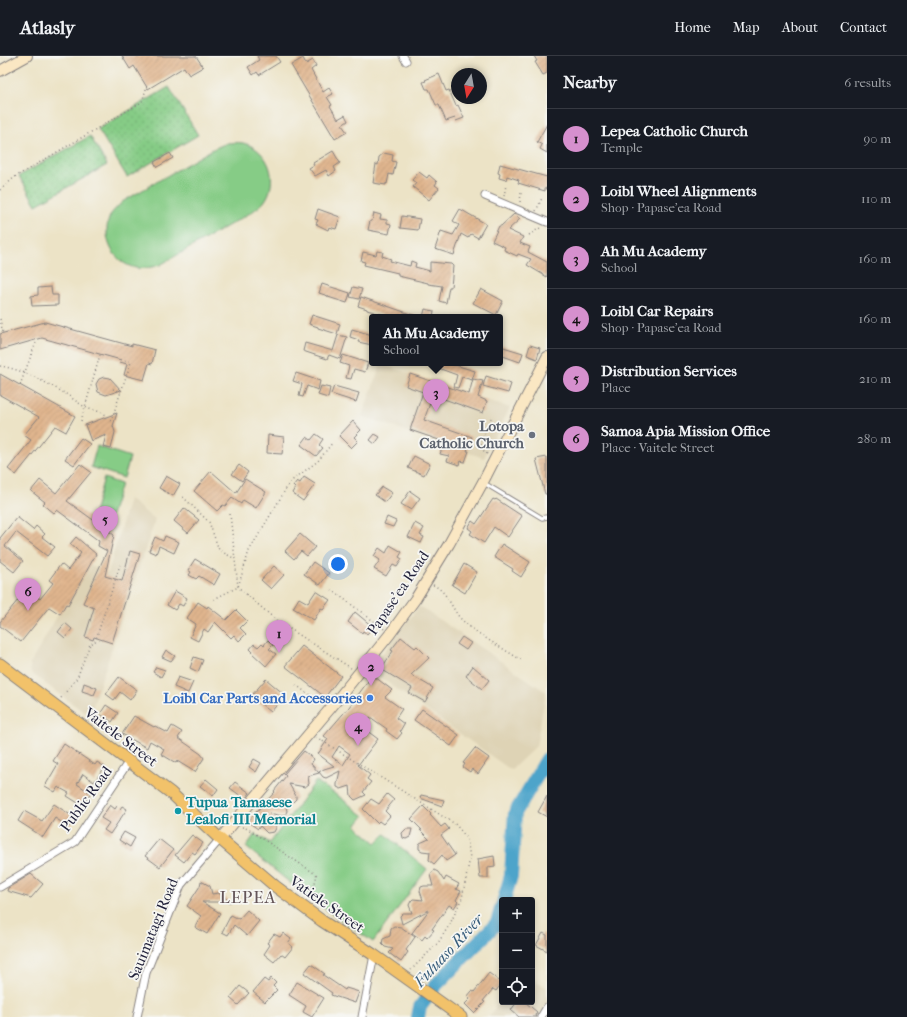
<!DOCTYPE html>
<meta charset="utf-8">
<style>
body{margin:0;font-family:"IM FELL French Canon",serif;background:#20242c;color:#f1f3f6}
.controls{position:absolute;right:12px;bottom:12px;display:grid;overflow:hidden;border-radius:4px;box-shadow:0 2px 6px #0003}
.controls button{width:36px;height:36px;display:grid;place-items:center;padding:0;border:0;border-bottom:1px solid #363941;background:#171b24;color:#f1f3f6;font:20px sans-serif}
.compass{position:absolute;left:451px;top:12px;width:36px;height:36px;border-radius:50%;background:#171b24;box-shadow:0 2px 6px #0003;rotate:191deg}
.you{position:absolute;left:338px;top:508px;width:14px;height:14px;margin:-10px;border:3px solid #fff;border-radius:50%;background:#1a73e8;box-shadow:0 0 0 6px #1a73e833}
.badge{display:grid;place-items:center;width:26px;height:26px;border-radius:50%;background:#d690ce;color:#111;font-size:13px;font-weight:700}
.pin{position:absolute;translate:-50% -33px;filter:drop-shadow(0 1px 2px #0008)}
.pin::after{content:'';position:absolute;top:21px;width:14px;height:12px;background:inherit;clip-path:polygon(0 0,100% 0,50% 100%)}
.popup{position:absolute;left:369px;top:258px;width:134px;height:52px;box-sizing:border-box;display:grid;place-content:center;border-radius:4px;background:#171b24;filter:drop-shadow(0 1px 3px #0005);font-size:13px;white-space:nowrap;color:#9ea1a6}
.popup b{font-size:15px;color:#f1f3f6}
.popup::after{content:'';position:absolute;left:50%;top:100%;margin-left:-8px;border:8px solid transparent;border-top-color:#171b24}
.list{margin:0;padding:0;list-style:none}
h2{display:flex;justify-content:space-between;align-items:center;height:52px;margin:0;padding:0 16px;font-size:17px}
h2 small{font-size:13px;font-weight:400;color:#9ea1a6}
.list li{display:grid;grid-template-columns:26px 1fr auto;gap:12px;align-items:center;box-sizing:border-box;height:60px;padding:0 16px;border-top:1px solid #363941}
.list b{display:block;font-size:15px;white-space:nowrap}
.list p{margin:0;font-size:13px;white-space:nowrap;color:#9ea1a6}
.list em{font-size:13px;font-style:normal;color:#9ea1a6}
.icon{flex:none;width:22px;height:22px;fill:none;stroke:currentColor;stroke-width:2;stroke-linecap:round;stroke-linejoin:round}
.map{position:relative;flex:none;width:547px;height:961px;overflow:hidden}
header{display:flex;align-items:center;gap:24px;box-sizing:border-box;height:56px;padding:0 20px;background:#171b24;border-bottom:1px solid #363941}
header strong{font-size:19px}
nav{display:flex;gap:22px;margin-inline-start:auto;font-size:14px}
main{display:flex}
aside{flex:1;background:#171b24}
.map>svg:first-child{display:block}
</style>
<header>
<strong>Atlasly</strong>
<nav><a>Home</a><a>Map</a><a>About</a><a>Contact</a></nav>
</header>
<main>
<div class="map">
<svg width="547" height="961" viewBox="0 0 547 961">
<defs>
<pattern id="park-dots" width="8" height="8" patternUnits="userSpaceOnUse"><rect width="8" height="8" fill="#86cc86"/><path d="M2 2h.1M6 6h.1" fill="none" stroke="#73af75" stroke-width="1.8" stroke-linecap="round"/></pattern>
<pattern id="building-hatch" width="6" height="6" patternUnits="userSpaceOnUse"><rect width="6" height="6" fill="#e0b58e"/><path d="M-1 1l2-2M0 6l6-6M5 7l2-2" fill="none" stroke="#c09b7b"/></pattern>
</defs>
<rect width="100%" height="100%" fill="#f6f6f2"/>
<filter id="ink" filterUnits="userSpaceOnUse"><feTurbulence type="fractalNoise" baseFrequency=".025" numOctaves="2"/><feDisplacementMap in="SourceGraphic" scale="8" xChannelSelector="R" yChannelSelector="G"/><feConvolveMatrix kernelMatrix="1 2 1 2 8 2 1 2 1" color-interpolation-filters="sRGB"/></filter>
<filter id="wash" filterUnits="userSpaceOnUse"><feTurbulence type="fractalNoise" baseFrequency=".012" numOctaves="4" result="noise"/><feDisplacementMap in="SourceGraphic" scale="16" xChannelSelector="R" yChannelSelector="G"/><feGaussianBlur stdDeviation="0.9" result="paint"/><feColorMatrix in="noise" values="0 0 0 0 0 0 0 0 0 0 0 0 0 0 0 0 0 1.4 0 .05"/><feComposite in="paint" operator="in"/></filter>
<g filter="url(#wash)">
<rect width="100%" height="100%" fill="#ece3c6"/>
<path fill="#ded3b5" d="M 381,308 L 510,352 L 484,402 L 362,360 Z
M 129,443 L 155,464 L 92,652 L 84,656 L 31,617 L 30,608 L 87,508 L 108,517 Z
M 419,550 L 546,636 L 536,690 L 511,714 L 370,614 Z
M 532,922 L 547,932 L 547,946 L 538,961 L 489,961 L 502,942 L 502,946 L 532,946 Z"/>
<path fill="#86cc86" stroke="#547760" d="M 227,87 C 232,87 238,86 243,87 C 269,93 280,125 264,146 C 261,150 255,153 252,156 L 160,209 C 152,211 145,213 136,212 C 112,207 100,179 111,158 C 114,154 119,150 122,146 L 213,93 Z
M 97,390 L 130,401 L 124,422 L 91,411 Z
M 104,422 L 121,428 L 110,462 L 94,457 Z
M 316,725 L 341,742 L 364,760 L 356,770 L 376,787 L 385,778 L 427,813 L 373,886 L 304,838 L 246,791 L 255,778 L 270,787 Z"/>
<path fill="url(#park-dots)" stroke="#547760" d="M 169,31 L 198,79 L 127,121 L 98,73 Z
M 90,80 L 107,109 L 36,149 L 19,120 Z"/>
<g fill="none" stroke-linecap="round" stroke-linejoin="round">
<path stroke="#4ea4ca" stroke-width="14" d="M 504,844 L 511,820 L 515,757 L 547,703
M 418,961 L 420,951 L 436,929 L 497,867 L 502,850"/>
</g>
<g id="blocks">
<path fill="url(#building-hatch)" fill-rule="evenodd" d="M 122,0 L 196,0 L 203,11 L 189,19 L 184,11 L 148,33 L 134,10 L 130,13 Z
M 257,0 L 276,0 L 280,6 L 259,19 L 257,16 L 253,19 L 248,11 L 259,4 Z
M 534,0 L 547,0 L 547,17 L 543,19 L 535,6 L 537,5 Z
M 303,2 L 306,8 L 313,4 L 316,10 L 311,14 L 323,36 L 329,32 L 333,38 L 327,41 L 332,49 L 330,50 L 338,63 L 345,59 L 348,65 L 342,69 L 347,76 L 335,83 L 291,9 Z
M 439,18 L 446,35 L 449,34 L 456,50 L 458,49 L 464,62 L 456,65 L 455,62 L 446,65 L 439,49 L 436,49 L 429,33 L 426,33 L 423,26 L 426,25 L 425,24 Z
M 547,68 L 547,97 L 540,93 L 542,89 L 537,86 Z
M 333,95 L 340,107 L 334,111 L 336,115 L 329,120 L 326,114 L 315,120 L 309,112 L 314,109 L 313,107 Z
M 170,97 L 173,102 L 157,111 L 154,106 Z
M 384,97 L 393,99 L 392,105 L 396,106 L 393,119 L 389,118 L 387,128 L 386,127 L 386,129 L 373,127 L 376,108 L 378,109 L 379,101 Z
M 500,108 L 547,121 L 547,133 L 545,132 L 545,135 L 518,127 L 519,124 L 507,120 L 506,124 L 499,122 L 500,118 L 498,117 Z
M 419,116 L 427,122 L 429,119 L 437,126 L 435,129 L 439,132 L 429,144 L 413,131 L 416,127 L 412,124 Z
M 318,153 L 340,161 L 336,173 L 329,171 L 328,174 L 316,168 L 318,164 L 315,163 Z
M 460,153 L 486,168 L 478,182 L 471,178 L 468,182 L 461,178 L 454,199 L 435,193 L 441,175 L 453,179 L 459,169 L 453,165 Z
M 374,157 L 381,159 L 380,163 L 387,164 L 387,167 L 391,168 L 389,178 L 368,174 L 370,165 L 372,165 Z
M 514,158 L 520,163 L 508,174 L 523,181 L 520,187 L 530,191 L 528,196 L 547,206 L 547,221 L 527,209 L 531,203 L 518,198 L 517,200 L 504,194 L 505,191 L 492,185 L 499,170 L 501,170 Z
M 402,160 L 420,163 L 418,174 L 400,172 Z
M 377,195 L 383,196 L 382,200 L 391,203 L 390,205 L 410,210 L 411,205 L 416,207 L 415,211 L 430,215 L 430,206 L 451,208 L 453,210 L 451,231 L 449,231 L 446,247 L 439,245 L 442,230 L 428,228 L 428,227 L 398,220 L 398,217 L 364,209 L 365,206 L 361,205 L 363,196 L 376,199 Z
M 322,228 L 350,237 L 347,247 L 328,241 L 328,240 L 319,237 Z
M 51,231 L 52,239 L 58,239 L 58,249 L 32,250 L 31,240 L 38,239 L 38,232 Z
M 353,231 L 362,233 L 359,243 L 350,241 Z
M 481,233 L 503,245 L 496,259 L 473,247 Z
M 361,241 L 416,260 L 416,261 L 391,261 L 367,254 L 367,253 L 358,250 Z
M 425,253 L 434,255 L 433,261 L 423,261 Z
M 312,259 L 340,268 L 337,278 L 318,272 L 318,271 L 309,268 Z
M 45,266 L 132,290 L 132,288 L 155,294 L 152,308 L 149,307 L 144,324 L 124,319 L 127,308 L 120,306 L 121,304 L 42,282 L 0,294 L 0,278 Z
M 352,273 L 372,279 L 372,289 L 358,286 L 359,284 L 350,281 Z
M 338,279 L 347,281 L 340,303 L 329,299 L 327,303 L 303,295 L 305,287 L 333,295 Z
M 530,289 L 540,292 L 537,303 L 527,299 Z
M 500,290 L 523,297 L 520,306 L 500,299 Z
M 343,299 L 368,307 L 365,316 L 354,313 L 351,323 L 346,322 L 349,310 L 340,307 Z
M 427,307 L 448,307 L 475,315 L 472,324 L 462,321 L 458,332 L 454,331 L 457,319 L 427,308 Z
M 296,317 L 320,325 L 318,334 L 307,330 L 303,341 L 299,340 L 302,328 L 293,325 Z
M 0,318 L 75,360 L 66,376 L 55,370 L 16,419 L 8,413 L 31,384 L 24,379 L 39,361 L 0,339 Z
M 410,318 L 469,338 L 473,323 L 483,325 L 478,341 L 487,345 L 483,357 L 433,339 L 424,364 L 472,381 L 467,395 L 469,395 L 465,406 L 460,405 L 459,409 L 447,405 L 449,400 L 440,398 L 442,392 L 437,391 L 439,384 L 410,374 L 423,336 L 406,330 Z
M 486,320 L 511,328 L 508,337 L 483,330 Z
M 104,321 L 110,322 L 121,334 L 106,339 L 98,336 L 96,328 L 99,323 Z
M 321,330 L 330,332 L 328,342 L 318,339 Z
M 334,330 L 359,337 L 356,346 L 331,338 Z
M 117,357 L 113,370 L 115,376 L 111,393 L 103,391 L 106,379 L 91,385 L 85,369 Z
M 353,365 L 361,374 L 354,381 L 358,385 L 351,392 L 339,380 Z
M 316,378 L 323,383 L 319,389 L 323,392 L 316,400 L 301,389 L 307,381 L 311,384 Z
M 375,378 L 380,381 L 375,388 L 370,384 Z
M 268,379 L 284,381 L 282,398 L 267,397 Z
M 81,382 L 90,388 L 74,409 L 65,403 Z
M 414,400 L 430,408 L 424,419 L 408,412 Z
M 547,401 L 547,438 L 545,438 L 536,403 Z
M 80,408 L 91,416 L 67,445 L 114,479 L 105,520 L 122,525 L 130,495 L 140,498 L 112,587 L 94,581 L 93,584 L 85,581 L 94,552 L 83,547 L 107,495 L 98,490 L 99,485 L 57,454 L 54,457 L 43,448 L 45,446 L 31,435 L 40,424 L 56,437 Z
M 239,409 L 248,416 L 242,425 L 232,418 Z
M 211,415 L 236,437 L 245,423 L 266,436 L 256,452 L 243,444 L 241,448 L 232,442 L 225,450 L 223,449 L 217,455 L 194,435 Z
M 166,420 L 180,428 L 173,440 L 159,432 Z
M 304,421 L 315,428 L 303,445 L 292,437 L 295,432 L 293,430 L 297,425 L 300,427 Z
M 382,431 L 392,437 L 385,446 L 375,439 Z
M 410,435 L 420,442 L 411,454 L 401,448 Z
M 493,443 L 495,444 L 496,443 L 522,460 L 508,481 L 494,471 L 484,487 L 470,478 L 472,475 L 468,472 L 472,465 L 476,468 Z
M 184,452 L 199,464 L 188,477 L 174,465 Z
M 17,461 L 33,474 L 36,470 L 45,478 L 42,481 L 55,491 L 47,500 L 16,476 L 5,490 L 23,505 L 14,516 L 0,505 L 0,482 Z
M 387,461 L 396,465 L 393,471 L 384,468 Z
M 415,467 L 424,472 L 420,479 L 424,481 L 421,487 L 408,481 Z
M 300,478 L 315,491 L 307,500 L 301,495 L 294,503 L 285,495 Z
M 165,480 L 179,486 L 174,497 L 159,490 L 156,498 L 149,495 L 155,481 L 163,485 Z
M 76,481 L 96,498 L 68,549 L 66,548 L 60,558 L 49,551 L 21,586 L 0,570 L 0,566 L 27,533 L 40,543 L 53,527 L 49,524 L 61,508 L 68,514 L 81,497 L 70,488 Z
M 502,488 L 530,506 L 521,521 L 512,515 L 513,513 L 494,501 Z
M 390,489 L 402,496 L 399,501 L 402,503 L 397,511 L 393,509 L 386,520 L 374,513 L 380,504 L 374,500 L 379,492 L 386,497 Z
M 195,503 L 220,518 L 214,529 L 199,520 L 196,523 L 189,519 L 191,516 L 188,514 Z
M 313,506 L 329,517 L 320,529 L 304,518 Z
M 464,508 L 477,516 L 465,537 L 452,529 Z
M 274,510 L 284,519 L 271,533 L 261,524 Z
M 175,535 L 187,542 L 183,550 L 179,548 L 175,554 L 167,549 Z
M 316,535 L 330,544 L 323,553 L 321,552 L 314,564 L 293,552 L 299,542 L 308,547 Z
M 198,546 L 207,552 L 208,550 L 226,564 L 236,554 L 247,565 L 240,572 L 246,578 L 239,585 L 234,579 L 231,582 L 215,566 L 208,576 L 204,573 L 198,585 L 190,581 L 196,568 L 187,562 Z
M 355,556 L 373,571 L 367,578 L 363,575 L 362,577 L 348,566 Z
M 65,567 L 72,573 L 65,582 L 58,576 Z
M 401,581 L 415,592 L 417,590 L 429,602 L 411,619 L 433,632 L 425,646 L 409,637 L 412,632 L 381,613 L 393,595 L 391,594 Z
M 462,581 L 471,587 L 466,594 L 457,588 Z
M 268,584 L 273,589 L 269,593 L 276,598 L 266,610 L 251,596 L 252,595 L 250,593 L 254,588 L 258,591 L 262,587 L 264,589 Z
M 302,590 L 341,620 L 325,641 L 285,610 Z
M 166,594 L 175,600 L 171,605 L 162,601 Z
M 194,601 L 203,604 L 198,616 L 190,612 Z
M 473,610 L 489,624 L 482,633 L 466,620 Z
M 156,611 L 165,614 L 161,621 L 153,616 Z
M 372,620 L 374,622 L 375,621 L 392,634 L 385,641 L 402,653 L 396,662 L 404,668 L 400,675 L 402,677 L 397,683 L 386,675 L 387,673 L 370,661 L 362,671 L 378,683 L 358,709 L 370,719 L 367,723 L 371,726 L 363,736 L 366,739 L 355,744 L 351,740 L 350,730 L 341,733 L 337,731 L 337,728 L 340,715 L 326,722 L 323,721 L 319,716 L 324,713 L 334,710 L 318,698 L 328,683 L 324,680 L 349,651 ZM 339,690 L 350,698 L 343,709 L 332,701 Z
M 119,621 L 137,634 L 130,644 L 120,636 L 114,644 L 106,638 Z
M 178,621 L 193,626 L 188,637 L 174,631 Z
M 266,623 L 285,639 L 271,656 L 251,640 Z
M 84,627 L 97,632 L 94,639 L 82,635 Z
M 106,649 L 118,657 L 112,666 L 100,658 Z
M 422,653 L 459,679 L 451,690 L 414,664 Z
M 134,660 L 154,671 L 155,670 L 168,677 L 172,670 L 182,676 L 178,682 L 201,698 L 204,702 L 195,716 L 177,705 L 176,707 L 161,698 L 164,693 L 150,685 L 147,692 L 122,678 Z
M 64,688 L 95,709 L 97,706 L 105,711 L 94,726 L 83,718 L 77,728 L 91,737 L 83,750 L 67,740 L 69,737 L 58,731 L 55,736 L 45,730 L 58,708 L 53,705 Z
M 475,692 L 489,702 L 478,718 L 472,713 L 470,716 L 463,711 L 465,708 L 463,707 Z
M 304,695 L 314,703 L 311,708 L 319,717 L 308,720 L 309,728 L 305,731 L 289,728 L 296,740 L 296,743 L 293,746 L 285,747 L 287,755 L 285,759 L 282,760 L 269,757 L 276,768 L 276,772 L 274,776 L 267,777 L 260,770 L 258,773 L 248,766 L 257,754 L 257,755 L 275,736 L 274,735 L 286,720 L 284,718 Z
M 254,703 L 261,707 L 256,716 L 249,711 Z
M 206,723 L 218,733 L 213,740 L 200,730 Z
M 235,726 L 250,737 L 245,743 L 230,732 Z
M 387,738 L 394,744 L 385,755 L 390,760 L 383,768 L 379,765 L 377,767 L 363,753 L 371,743 L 379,748 Z
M 421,739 L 444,744 L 442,750 L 420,742 Z
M 547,740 L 547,761 L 538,756 Z
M 54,748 L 75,762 L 69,771 L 55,762 L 43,781 L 18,765 L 24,755 L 42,765 Z
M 110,749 L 115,753 L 117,750 L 120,753 L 122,750 L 127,753 L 110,778 L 104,774 L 109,767 L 101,762 Z
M 423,750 L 431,758 L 430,759 L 441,771 L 445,768 L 449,773 L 441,779 L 455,799 L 446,805 L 442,799 L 434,808 L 429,804 L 430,796 L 422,795 L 419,793 L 419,789 L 420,787 L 429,783 L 420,774 L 422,774 L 411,763 Z
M 406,773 L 412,773 L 410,781 L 406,783 L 403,782 L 402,777 Z
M 124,776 L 135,782 L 130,791 L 119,784 Z
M 192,779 L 203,787 L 195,798 L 192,796 L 184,806 L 175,799 Z
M 159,783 L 173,794 L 160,811 L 145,800 Z
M 494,800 L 495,810 L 488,811 L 488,822 L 480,822 L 478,803 Z
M 434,814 L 438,816 L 444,825 L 446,821 L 459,828 L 456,833 L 461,835 L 456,844 L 458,846 L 454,852 L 449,849 L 432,873 L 434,874 L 427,882 L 425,880 L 422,884 L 412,877 L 429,854 L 402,868 L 400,860 L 403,857 L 412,857 L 409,849 L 411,845 L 413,843 L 423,844 L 420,835 L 421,831 L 424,830 L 433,830 L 430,819 Z
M 31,818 L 43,828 L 31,842 L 7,835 L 8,832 Z
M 201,825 L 210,830 L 212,838 L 218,837 L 231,846 L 202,846 L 220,857 L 207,878 L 195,871 L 201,860 L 187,850 L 200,830 Z
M 247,854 L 259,865 L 247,880 L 234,869 L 228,879 L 222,876 L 231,859 L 239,863 Z
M 394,870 L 401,871 L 415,881 L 406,894 L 408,896 L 401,906 L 389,897 L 393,893 L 385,891 L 382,888 L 383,883 L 390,880 L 391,872 Z
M 283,877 L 291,883 L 288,887 L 293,891 L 285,901 L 281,898 L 274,906 L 264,898 L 270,889 L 267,887 L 274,878 L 280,881 Z
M 543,877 L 547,879 L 547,895 L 536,889 Z
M 311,908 L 325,918 L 323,919 L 345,934 L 346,932 L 359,936 L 355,947 L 331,939 L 332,937 L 304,917 Z
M 489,917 L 502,927 L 496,935 L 493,933 L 483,945 L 485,946 L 474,957 L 465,948 L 470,943 L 467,941 L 472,935 L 474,936 Z
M 271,922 L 276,927 L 273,930 L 277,934 L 265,946 L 253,936 L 264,923 L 268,926 Z
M 297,926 L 324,942 L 312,961 L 303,956 L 306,950 L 289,939 Z
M 240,930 L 249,937 L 238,949 L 230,942 Z
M 517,946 L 525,946 L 537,956 L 535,959 L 536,961 L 519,961 L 511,954 Z"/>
</g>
</g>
<g filter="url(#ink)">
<use href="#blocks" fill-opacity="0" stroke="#878280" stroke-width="1"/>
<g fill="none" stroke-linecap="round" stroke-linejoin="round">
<defs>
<path id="lane" d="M 484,427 L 542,462 L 547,461"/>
<path id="street" d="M 403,0 L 406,5
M 485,140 L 547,166
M 0,831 L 75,786 L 129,705
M 137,961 L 146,917 L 181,829 L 220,783
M 362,961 L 374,899
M 541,961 L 547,951"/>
<path id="secondary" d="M 0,15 L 27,0
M 220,783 L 329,654 L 390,578 L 416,542 L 449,488 L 483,426 L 547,301"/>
<path id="primary" d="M 0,608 L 171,737 L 220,783 L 275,830 L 322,865 L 374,899 L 461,961"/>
</defs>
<use href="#lane" stroke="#878280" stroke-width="5.5"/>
<use href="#street" stroke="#878280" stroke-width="9"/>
<use href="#secondary" stroke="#878280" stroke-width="12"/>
<use href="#primary" stroke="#878280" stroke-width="13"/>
<path stroke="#878280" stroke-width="1.5" stroke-dasharray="1 3" stroke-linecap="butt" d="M 0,134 L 15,121 L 142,46 L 147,30
M 504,140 L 506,129
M 520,146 L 521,137
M 536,155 L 542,142
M 529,179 L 540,172
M 0,263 L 3,278
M 0,310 C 22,313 47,327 66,338 C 72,342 78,347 85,351 C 92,355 101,354 107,360
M 20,329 L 37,284
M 113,333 L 121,336
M 81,365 L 100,299
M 111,365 L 131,306 L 120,303
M 487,398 L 480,391 L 491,362
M 183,441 L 209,466 L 219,494 L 235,503
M 230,458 L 238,531 L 276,564 L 351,612
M 433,529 C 447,535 451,551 460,562 C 477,579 501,591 521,604
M 332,534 L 384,573
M 214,543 L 238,531 L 249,495 L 290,426 L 318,405 L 333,386
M 296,629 L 323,649
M 61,642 L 77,622 L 90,588 L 95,586 L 120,509
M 316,681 L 455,768 L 467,782 L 470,802 L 462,842 L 450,868 L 438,887 L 411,914
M 242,771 L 248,773 L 317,819 L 310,845"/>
<use href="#lane" stroke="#fff" stroke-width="3.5"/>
<use href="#street" stroke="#fff" stroke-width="7"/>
<use href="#secondary" stroke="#fae7c3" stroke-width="10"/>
<use href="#primary" stroke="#f2c26a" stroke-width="11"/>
</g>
</g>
<circle fill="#6b7280" stroke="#f6f6f2" stroke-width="1.5" cx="532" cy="379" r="4"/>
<circle fill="#3f7fe0" stroke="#f6f6f2" stroke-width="1.5" cx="370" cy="642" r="4"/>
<circle fill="#0f9aa8" stroke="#f6f6f2" stroke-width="1.5" cx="178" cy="755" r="4"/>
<g text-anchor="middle" stroke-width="3.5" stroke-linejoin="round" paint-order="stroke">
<g font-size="15" font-weight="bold" fill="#5b616d" stroke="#f6f6f2" text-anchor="end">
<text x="524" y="375">Lotopa<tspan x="524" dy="17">Catholic Church</tspan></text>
</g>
<g font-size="15" fill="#22223b" stroke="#f6f6f2">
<text transform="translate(398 537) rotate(-56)" y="5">Papase'ea Road</text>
<text transform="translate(121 681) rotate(37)" y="5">Vaitele Street</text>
<text transform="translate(86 743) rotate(-54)" y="5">Public Road</text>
<text transform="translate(327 848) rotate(35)" y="5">Vatiele Street</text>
<text transform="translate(153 873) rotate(-68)" y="5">Sauimatagi Road</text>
</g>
<g font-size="15" font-weight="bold" fill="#366cbe" stroke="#f6f6f2" text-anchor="end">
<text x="362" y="647">Loibl Car Parts and Accessories</text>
</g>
<g font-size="15" font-weight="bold" fill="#0d838f" stroke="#f6f6f2" text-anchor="start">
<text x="186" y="751">Tupua Tamasese<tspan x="186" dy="17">Lealofi III Memorial</tspan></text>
</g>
<g font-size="16" font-style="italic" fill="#365c7b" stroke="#f6f6f2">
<text transform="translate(448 894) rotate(-47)" y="6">Fuluaso River</text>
</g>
<g font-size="17" letter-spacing="1" fill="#645558" stroke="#f6f6f2">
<text x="248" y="847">LEPEA</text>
</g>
</g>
</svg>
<div class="controls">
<button>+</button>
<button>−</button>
<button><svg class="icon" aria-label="locate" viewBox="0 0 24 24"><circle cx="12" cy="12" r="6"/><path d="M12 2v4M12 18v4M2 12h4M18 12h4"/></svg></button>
</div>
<svg class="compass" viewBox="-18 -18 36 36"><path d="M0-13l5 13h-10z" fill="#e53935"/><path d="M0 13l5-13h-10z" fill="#9ea1a6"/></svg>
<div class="you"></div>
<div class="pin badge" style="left:279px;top:597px">1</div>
<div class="pin badge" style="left:371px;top:630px">2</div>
<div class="pin badge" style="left:436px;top:356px">3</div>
<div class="popup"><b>Ah Mu Academy</b>School</div>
<div class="pin badge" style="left:358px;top:690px">4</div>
<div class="pin badge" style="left:105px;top:483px">5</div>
<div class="pin badge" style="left:28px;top:555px">6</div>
</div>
<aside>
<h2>Nearby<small>6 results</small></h2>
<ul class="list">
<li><span class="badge">1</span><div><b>Lepea Catholic Church</b><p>Temple</p></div><em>90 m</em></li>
<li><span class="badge">2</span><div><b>Loibl Wheel Alignments</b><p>Shop · Papase'ea Road</p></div><em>110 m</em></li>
<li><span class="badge">3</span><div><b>Ah Mu Academy</b><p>School</p></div><em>160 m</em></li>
<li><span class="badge">4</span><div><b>Loibl Car Repairs</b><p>Shop · Papase'ea Road</p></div><em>160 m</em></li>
<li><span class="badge">5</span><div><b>Distribution Services</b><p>Place</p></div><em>210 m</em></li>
<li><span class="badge">6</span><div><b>Samoa Apia Mission Office</b><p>Place · Vaitele Street</p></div><em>280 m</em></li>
</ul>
</aside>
</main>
